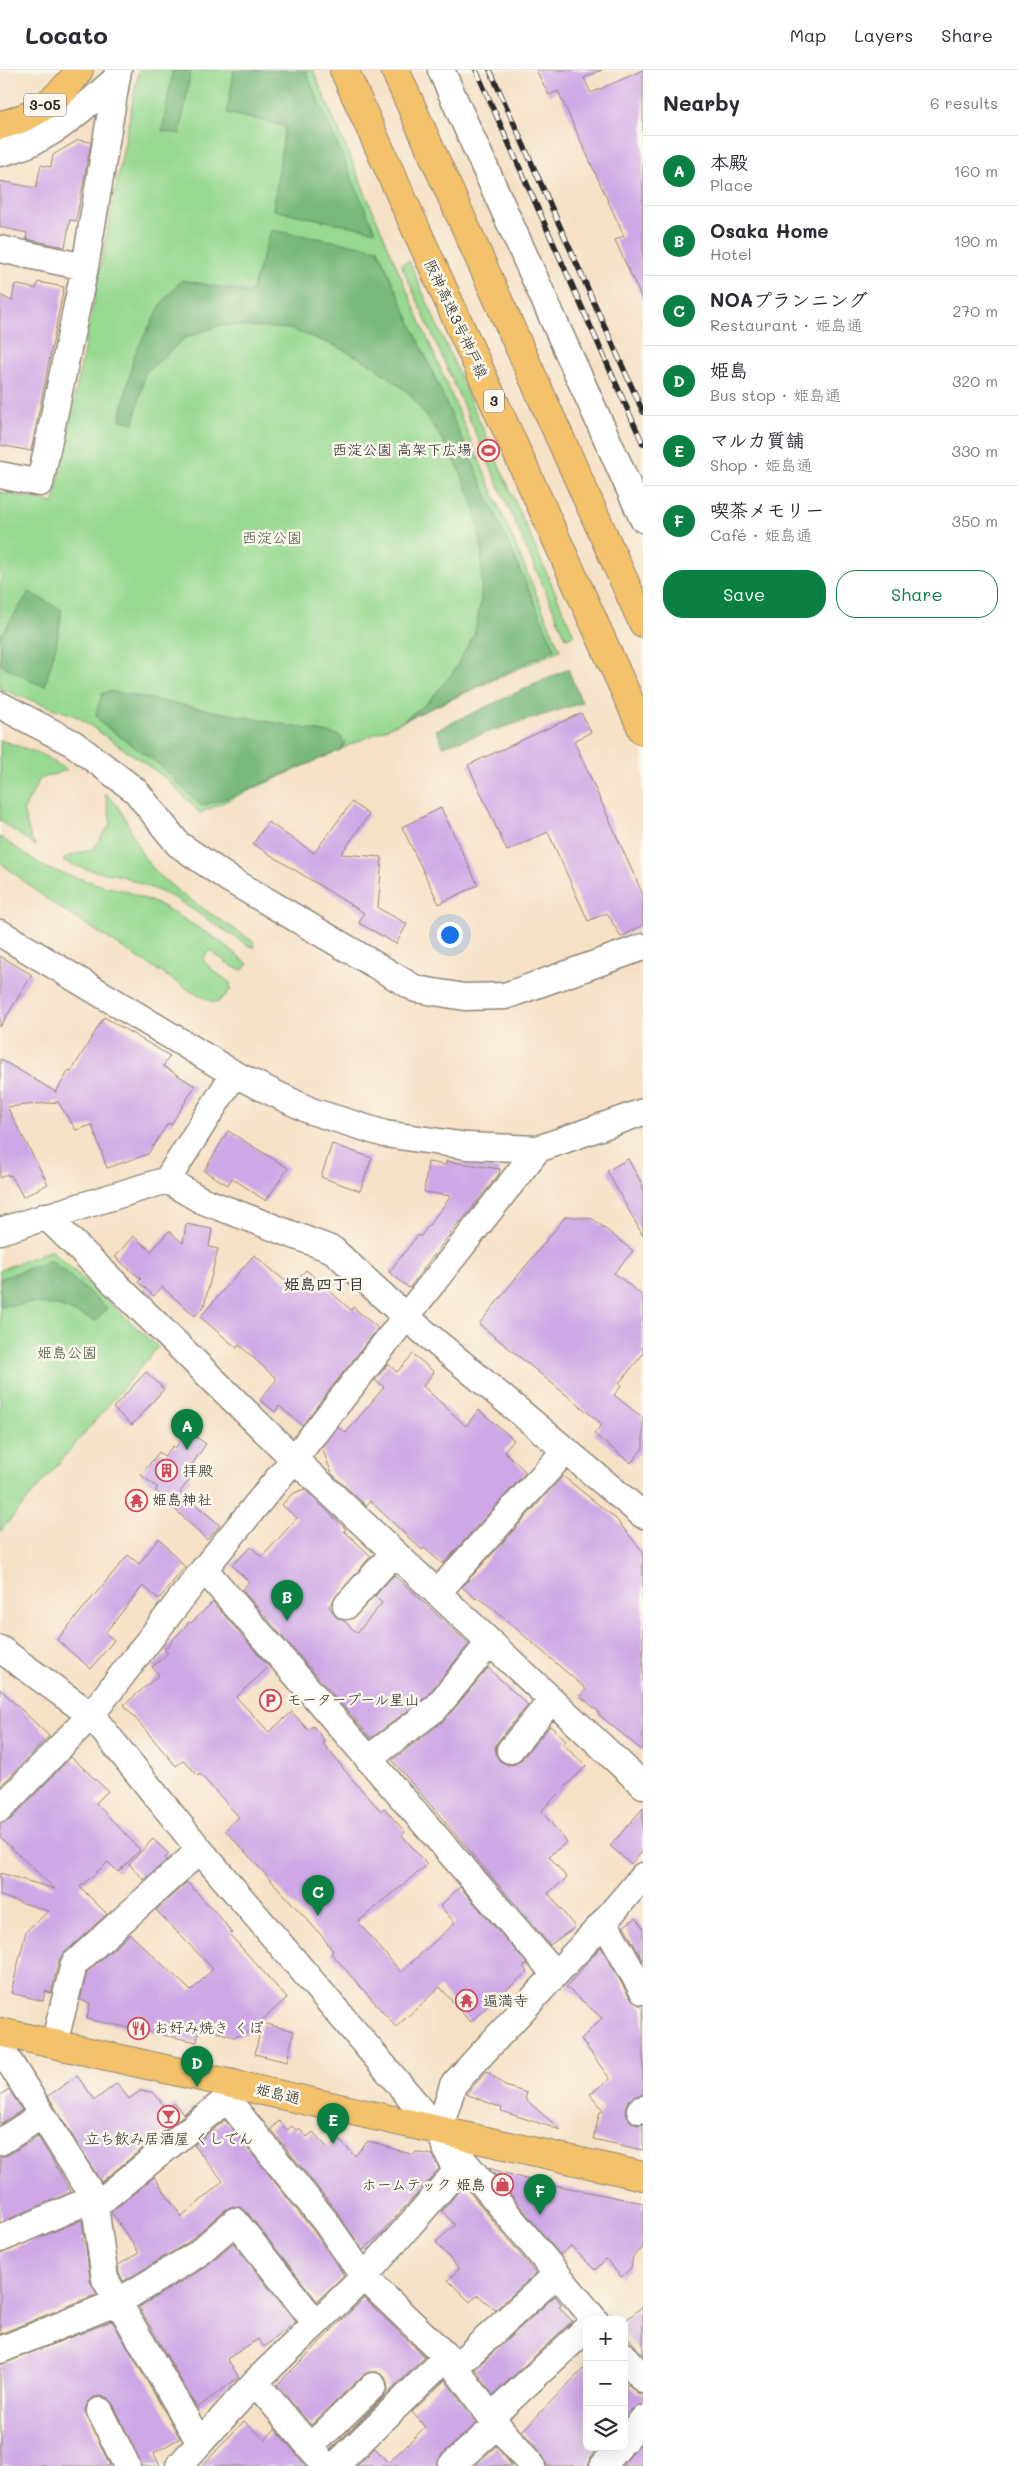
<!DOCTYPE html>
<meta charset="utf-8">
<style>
body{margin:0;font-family:Mali,"Klee One",sans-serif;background:#f7f7f7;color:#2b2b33}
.controls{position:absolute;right:15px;bottom:15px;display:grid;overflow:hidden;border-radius:10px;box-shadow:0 5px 20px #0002}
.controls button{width:45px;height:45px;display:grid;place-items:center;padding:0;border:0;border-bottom:1px solid #e1e1e2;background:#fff;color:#2b2b33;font:25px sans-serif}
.you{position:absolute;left:449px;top:864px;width:18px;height:18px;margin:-12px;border:4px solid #fff;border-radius:50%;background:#1a73e8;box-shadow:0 0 0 8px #1a73e833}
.badge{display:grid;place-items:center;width:32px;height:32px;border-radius:50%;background:#0b8043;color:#fff;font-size:16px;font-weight:700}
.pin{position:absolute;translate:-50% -41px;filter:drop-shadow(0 1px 2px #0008)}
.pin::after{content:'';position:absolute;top:26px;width:18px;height:15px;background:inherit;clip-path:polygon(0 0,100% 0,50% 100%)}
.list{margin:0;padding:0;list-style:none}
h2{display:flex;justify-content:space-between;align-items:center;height:65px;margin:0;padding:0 20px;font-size:21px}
h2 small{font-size:16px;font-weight:400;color:#7c7c81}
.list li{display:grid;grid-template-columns:32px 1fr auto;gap:15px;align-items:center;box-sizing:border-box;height:70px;padding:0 20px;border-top:1px solid #e1e1e2}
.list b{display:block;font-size:19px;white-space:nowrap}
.list p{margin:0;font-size:16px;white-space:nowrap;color:#7c7c81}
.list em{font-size:16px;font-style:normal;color:#7c7c81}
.actions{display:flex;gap:10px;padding:15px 20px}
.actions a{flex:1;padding:11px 0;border:1px solid #0b8043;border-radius:20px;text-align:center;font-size:18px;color:#0b8043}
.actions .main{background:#0b8043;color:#fff}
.icon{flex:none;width:28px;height:28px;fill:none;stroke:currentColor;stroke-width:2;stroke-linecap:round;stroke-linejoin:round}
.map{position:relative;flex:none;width:643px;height:2396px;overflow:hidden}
header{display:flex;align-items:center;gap:30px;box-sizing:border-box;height:70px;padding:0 25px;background:#fff;border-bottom:1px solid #e1e1e2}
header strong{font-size:24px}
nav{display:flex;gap:28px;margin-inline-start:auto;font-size:18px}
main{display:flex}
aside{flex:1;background:#fff}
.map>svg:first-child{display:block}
</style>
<header>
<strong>Locato</strong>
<nav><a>Map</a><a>Layers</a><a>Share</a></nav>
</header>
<main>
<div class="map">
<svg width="643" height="2396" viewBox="0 0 643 2396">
<rect width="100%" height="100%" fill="#fbf7ec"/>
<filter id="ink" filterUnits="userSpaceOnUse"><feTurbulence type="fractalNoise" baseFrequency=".02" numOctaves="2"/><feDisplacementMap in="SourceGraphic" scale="10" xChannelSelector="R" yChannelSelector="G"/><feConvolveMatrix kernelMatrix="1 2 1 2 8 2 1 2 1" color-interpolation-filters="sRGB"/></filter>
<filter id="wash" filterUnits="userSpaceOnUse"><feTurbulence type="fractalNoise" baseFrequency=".0096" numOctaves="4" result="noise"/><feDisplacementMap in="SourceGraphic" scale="20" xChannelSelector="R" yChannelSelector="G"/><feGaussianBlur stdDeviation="1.12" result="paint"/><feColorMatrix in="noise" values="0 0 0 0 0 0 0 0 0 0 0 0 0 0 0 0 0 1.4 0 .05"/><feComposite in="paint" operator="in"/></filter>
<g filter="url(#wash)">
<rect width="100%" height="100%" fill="#f5e1c6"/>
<path fill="#97d991" stroke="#61825e" d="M 139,0 L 313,0 L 560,580 L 200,743 L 167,709 L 78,647 L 0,619 L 0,422 L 54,433 Z
M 409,191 L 574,565 L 566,568 L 401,194 Z
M 0,670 L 41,684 L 67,700 L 40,709 L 23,741 L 31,768 L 36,776 L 0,751 Z
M 105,723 C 131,745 130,770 149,794 C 170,820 225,852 254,872 L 255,877 L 249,876 L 173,827 L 122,806 L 85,799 L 63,791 L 66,787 L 93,779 L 111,753 Z
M 0,767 L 46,798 L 103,816 L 126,821 L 164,837 L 218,870 L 248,894 L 243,900 L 233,897 L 209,880 L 203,889 L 209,897 L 230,913 L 231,920 L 218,932 L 212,932 L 189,920 L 49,831 L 0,792 Z
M 51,1180 L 158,1277 L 0,1462 L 0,1200 Z"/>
<path fill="#79b97b" stroke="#527253" d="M 173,0 L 191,0 L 180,64 L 162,61 Z
M 234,0 L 305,0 L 375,161 L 273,140 L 285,56 L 227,43 Z
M 271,160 L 378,179 L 555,579 L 401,652 L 428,632 L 452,604 L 475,563 L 481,530 L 482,479 L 474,436 L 458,396 L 435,358 L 408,322 L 371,294 L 336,276 L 290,259 L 221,255 L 185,268 L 145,303 L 134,353 L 120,350 L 134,285 L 162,233 L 182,210 L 251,223 Z
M 29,522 L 62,540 L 57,571 L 45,616 L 33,612 L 0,594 L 0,567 Z
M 568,599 L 582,633 L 443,676 L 436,660 Z
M 109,621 L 339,665 L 345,672 L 341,680 L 227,728 L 201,736 L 160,695 L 101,653 L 96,644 L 102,624 Z
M 51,1190 L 107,1238 L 96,1251 L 58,1236 L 33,1233 L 0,1236 L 0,1209 Z"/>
<g id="blocks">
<path fill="#cea7e6" d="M 536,0 L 602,0 L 584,8 L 591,23 L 643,0 L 643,231 L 615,170 L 624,166 L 558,21 L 549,25 Z
M 78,70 L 91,72 L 76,151 L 70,150 L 65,177 L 26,169 L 27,163 L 0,157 L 0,111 L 36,118 L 41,95 L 51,97 L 53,85 Z
M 38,212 L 64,217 L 31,381 L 0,375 L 0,225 L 12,231 L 15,214 L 36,219 Z
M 581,643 L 591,662 L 574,671 L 643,825 L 643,855 L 621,867 L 607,843 L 588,851 L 548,762 L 507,781 L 468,695 Z
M 352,732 L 369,745 L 341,784 L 382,787 L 378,838 L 407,854 L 396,874 L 359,853 L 364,843 L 253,774 L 268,752 L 314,783 Z
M 441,738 L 478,815 L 439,834 L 402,757 Z
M 0,886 L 32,905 L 0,957 Z
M 104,947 L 170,986 L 163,996 L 195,1016 L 171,1055 L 168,1053 L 148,1084 L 107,1098 L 92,1055 L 76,1060 L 58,1032 L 7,1037 L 48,1114 L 23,1127 L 11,1105 L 8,1106 L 7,1104 L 0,1108 L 0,989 L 56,1022 L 69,1000 L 71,1002 Z
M 228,1061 L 288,1098 L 266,1131 L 232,1108 L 228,1115 L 204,1101 Z
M 332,1074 L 372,1088 L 360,1121 L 321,1107 Z
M 628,1089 L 643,1116 L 643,1166 L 607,1101 Z
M 446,1091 L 500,1099 L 499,1104 L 461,1152 L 460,1151 L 409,1218 L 389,1202 L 418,1165 L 420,1167 L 451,1126 L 424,1122 L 428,1092 L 446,1095 Z
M 566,1146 L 593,1149 L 633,1181 L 614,1203 L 643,1226 L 643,1284 L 619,1313 L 622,1315 L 614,1325 L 643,1348 L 643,1378 L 631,1393 L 594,1364 L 602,1354 L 479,1254 Z
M 186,1154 L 212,1159 L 209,1177 L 218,1179 L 204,1236 L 195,1246 L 162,1217 L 154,1226 L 138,1212 L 141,1209 L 115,1187 L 133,1166 L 151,1181 L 169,1161 L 183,1173 Z
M 254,1185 L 291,1216 L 306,1200 L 351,1240 L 353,1237 L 378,1258 L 302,1355 L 279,1336 L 275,1342 L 260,1330 L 277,1309 L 239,1275 L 237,1278 L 200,1247 Z
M 413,1284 L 434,1302 L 423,1316 L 466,1356 L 479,1340 L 514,1370 L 504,1381 L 526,1402 L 443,1494 L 424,1478 L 422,1480 L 370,1431 L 366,1436 L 332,1404 L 322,1378 L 338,1357 L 346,1363 L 384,1317 L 375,1310 L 388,1294 L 397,1302 Z
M 146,1302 L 164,1319 L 132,1355 L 113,1338 Z
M 188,1361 L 206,1374 L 186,1403 L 191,1408 L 180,1422 L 220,1455 L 207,1470 L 155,1420 L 158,1418 L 141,1405 L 159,1382 L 164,1386 L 173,1376 L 175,1378 Z
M 563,1406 L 615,1448 L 643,1482 L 643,1681 L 598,1644 L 599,1642 L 580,1626 L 586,1619 L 499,1544 L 478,1527 L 476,1529 L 462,1517 Z
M 304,1419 L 346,1459 L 344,1461 L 371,1486 L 329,1536 L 336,1547 L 344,1551 L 357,1563 L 382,1533 L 375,1526 L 394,1505 L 469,1574 L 426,1627 L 371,1668 L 242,1520 L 249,1512 L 232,1495 L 251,1477 L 262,1487 L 297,1448 L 282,1435 L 292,1424 Z
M 159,1468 L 185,1497 L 159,1529 L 143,1516 L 105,1563 L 114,1570 L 91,1599 L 57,1570 L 128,1485 L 139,1494 Z
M 213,1532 L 269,1597 L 236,1627 L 269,1662 L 292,1642 L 308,1660 L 313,1656 L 325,1671 L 323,1673 L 351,1708 L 381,1741 L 384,1738 L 405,1762 L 402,1765 L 427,1795 L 358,1852 L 401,1902 L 455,1853 L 440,1836 L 460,1817 L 527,1894 L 523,1897 L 527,1902 L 470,1952 L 440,1917 L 396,1957 L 331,1883 L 333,1881 L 322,1866 L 225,1760 L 239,1747 L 200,1704 L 198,1706 L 184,1690 L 176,1696 L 124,1635 L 159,1605 L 152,1597 L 168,1583 L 164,1580 L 189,1552 L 191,1553 Z
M 488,1598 L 528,1635 L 498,1671 L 495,1677 L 496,1685 L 500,1691 L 508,1695 L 516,1694 L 521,1690 L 550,1656 L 566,1670 L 563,1674 L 586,1696 L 541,1741 L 567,1772 L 549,1786 L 567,1808 L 548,1823 L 575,1857 L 550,1875 L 392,1690 L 445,1650 Z
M 0,1619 L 49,1666 L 0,1717 Z
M 71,1687 L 108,1721 L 96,1733 L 140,1780 L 118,1802 L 108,1792 L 80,1817 L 107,1844 L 64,1883 L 59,1890 L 51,1923 L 45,1921 L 43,1931 L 11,1923 L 26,1861 L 49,1841 L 0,1826 L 0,1803 L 55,1819 L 0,1767 L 0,1754 L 11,1749 Z
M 643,1738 L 643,1781 L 631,1794 L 610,1776 Z
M 153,1769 L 169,1784 L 165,1788 L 167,1790 L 144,1810 L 129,1794 Z
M 187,1812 L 220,1847 L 232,1863 L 230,1865 L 287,1928 L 247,1963 L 234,1967 L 200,1957 L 197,1972 L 87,1949 L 90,1933 L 80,1930 L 87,1902 L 130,1864 L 191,1921 L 213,1899 L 156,1840 Z
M 636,1848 L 643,1858 L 643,1891 L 624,1856 Z
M 601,1877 L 630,1928 L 643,1938 L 643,2024 L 629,2030 L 625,2037 L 626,2044 L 630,2051 L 637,2055 L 643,2054 L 643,2080 L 593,2069 L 600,2042 L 604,2041 L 590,2024 L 610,2009 L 581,1969 L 602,1948 L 566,1917 Z
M 262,1953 L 294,1961 L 287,1992 L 255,1984 Z
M 487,2001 L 505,2016 L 527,2023 L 525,2029 L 561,2060 L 501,2041 L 502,2038 L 466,2024 Z
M 77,2006 L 95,2030 L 117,2013 L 129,2029 L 140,2021 L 153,2022 L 167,2039 L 174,2033 L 183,2044 L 196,2035 L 101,2112 L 48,2026 Z
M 9,2019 L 22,2040 L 0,2054 L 0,2025 Z
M 225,2050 L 313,2160 L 344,2205 L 317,2231 L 247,2142 L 240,2137 L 233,2136 L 226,2139 L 187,2173 L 124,2211 L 119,2204 L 118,2195 L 139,2183 L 111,2142 L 154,2107 L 182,2147 L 223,2111 L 194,2075 Z
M 279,2051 L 287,2060 L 292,2056 L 297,2061 L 299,2058 L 307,2067 L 313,2062 L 328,2078 L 338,2069 L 355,2086 L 368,2071 L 414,2085 L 416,2082 L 433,2085 L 439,2099 L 378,2167 L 363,2180 L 337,2142 L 271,2059 Z
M 38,2066 L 71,2122 L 0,2153 L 0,2087 L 8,2085 Z
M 489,2098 L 552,2117 L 554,2115 L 643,2133 L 643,2178 L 633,2186 L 631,2198 L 621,2207 L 606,2189 L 595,2200 L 571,2176 L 560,2185 Z
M 464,2115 L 536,2203 L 495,2240 L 478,2225 L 470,2232 L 448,2210 L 459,2199 L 436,2172 L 455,2155 L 442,2141 Z
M 82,2150 L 84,2168 L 82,2169 L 86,2177 L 90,2211 L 97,2224 L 0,2264 L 0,2184 Z
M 233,2173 L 296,2252 L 264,2277 L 258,2269 L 227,2289 L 239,2307 L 197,2338 L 139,2237 L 204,2198 Z
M 555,2226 L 562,2235 L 559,2237 L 572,2251 L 493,2325 L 475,2299 Z
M 364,2228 L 425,2287 L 331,2379 L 384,2326 L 388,2320 L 387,2312 L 384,2306 L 377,2302 L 369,2302 L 363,2305 L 311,2355 L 277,2315 Z
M 643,2236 L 643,2285 L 624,2263 L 624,2252 Z
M 112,2251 L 180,2368 L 154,2383 L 160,2396 L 142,2396 L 113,2334 L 108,2328 L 101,2326 L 94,2327 L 88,2332 L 85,2340 L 110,2396 L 0,2396 L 0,2295 Z
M 587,2295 L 587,2377 L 599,2377 L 591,2387 L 588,2396 L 547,2396 L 543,2386 L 522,2361 Z
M 445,2310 L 477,2353 L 441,2385 L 436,2396 L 357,2396 L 375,2378 L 388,2393 L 425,2357 L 412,2342 Z
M 628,2314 L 637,2323 L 643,2324 L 643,2334 L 632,2339 L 624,2348 L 624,2319 Z
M 244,2351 L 265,2370 L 275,2359 L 306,2396 L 202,2396 Z
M 643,2372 L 643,2396 L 623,2396 L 632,2383 Z
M 496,2376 L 512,2396 L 474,2396 Z"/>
</g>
</g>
<g filter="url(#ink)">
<use href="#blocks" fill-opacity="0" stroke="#908678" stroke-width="1"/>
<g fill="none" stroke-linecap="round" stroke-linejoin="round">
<defs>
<path id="minor" d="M 441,0 L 643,449
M 0,83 C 52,71 77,43 116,9
M 0,179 L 85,197
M 0,405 L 40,413 L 85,197 L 118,0
M 0,635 L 74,674 L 136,721 L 178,774 L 229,809 L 416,919 L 465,927 L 505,926 L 643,877
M 0,863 L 234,1004 L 311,1041 L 385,1064 L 467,1076 L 538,1079 L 643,1042
M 167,1110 L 201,1130 L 333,1180 L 406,1247 L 643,1445
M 46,1146 L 294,1389 L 643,1715
M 0,1161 L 167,1110 L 234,1004
M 204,1499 L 555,1904
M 437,1523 L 566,1380
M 346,1536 L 394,1483
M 0,1579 L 91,1645 L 200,1780 L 439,2061 L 595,2250
M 510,1680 L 552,1630
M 368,1689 L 436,1638 L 490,1572
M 0,1739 L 91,1645 L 204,1499 L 294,1389 L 538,1079
M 604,1852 L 643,1921
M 54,1974 L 74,1894 L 200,1780
M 0,1977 L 94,2128 L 105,2209 L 200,2373
M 227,2029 L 325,2151 L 364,2207 L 447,2287 L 497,2355 L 532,2396
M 640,2040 L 643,2039
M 0,2072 L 42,2045
M 95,2136 L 227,2029 L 232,2013
M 0,2169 L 94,2128
M 0,2280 L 118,2232 L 196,2185 L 235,2151 L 315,2252
M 624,2286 L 643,2309
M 455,2297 L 557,2204
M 255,2312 L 326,2396
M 100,2341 L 127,2396
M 491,2347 L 587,2258
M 624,2371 L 643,2349
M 310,2377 L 373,2316
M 179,2396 L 255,2312 L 364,2207 L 456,2102 L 439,2061 L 453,2015 L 604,1852 L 643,1806
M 335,2396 L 447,2287
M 451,2396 L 497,2355
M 603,2396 L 619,2377"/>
<path id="major" d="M 0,1962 L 643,2106"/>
<path id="highway" d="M 344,0 L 643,661
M 395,0 L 643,553
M 0,55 C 32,49 62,27 79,0"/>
</defs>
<use href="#minor" stroke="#908678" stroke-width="29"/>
<use href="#major" stroke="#908678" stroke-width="30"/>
<use href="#highway" stroke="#908678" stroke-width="30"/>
<use href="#minor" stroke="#fff" stroke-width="26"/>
<use href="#major" stroke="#f3c26a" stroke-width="28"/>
<use href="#highway" stroke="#f3c26a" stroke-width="28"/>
<defs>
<path id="rail" d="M 476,0 L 643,374
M 490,0 L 643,342"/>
</defs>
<use href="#rail" stroke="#2b2b2b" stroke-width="5.5"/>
<use href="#rail" stroke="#fbf7ec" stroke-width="4" stroke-dasharray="11" stroke-linecap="butt"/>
</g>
</g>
<defs>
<symbol id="stadium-ring" viewBox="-11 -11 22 22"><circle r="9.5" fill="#fbf7ec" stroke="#d1495b" stroke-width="1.5"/><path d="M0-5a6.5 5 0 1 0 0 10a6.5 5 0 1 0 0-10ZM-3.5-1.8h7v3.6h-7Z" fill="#d1495b"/></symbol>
<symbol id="building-ring" viewBox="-11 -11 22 22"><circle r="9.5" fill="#fbf7ec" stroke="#d1495b" stroke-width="1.5"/><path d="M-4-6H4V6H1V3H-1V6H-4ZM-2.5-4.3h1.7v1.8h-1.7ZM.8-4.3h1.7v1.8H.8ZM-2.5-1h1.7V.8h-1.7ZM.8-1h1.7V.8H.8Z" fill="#d1495b"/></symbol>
<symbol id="temple-ring" viewBox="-11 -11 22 22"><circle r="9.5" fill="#fbf7ec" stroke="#d1495b" stroke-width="1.5"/><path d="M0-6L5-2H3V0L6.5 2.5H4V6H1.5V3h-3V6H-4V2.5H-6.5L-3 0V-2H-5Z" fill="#d1495b"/></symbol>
<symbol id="parking-ring" viewBox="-11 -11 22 22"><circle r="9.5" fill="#fbf7ec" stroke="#d1495b" stroke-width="1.5"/><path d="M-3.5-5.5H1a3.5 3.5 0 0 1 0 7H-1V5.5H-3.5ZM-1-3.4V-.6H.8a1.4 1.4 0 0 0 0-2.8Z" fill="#d1495b"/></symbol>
<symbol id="restaurant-ring" viewBox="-11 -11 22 22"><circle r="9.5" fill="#fbf7ec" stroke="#d1495b" stroke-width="1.5"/><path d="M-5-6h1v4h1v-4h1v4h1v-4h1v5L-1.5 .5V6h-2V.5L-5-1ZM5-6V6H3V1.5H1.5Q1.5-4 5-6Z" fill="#d1495b"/></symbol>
<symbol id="bar-ring" viewBox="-11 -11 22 22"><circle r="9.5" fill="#fbf7ec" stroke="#d1495b" stroke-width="1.5"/><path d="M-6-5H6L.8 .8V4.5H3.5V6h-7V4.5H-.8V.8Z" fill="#d1495b"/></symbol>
<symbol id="shop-ring" viewBox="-11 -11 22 22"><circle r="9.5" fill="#fbf7ec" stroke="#d1495b" stroke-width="1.5"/><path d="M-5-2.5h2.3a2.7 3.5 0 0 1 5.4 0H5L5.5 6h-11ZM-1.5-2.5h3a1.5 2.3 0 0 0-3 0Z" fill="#d1495b"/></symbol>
</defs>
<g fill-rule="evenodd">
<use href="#stadium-ring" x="476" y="368" width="25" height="25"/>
<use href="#building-ring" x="154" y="1388" width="25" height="25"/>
<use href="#temple-ring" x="124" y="1418" width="25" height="25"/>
<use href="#parking-ring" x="258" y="1618" width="25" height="25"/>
<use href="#temple-ring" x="454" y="1918" width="25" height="25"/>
<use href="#restaurant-ring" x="126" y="1946" width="25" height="25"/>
<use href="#bar-ring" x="156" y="2034" width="25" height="25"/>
<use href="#shop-ring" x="490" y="2102" width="25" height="25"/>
</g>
<g text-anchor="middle" stroke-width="5" stroke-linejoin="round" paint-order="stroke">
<g fill="#fbf7ec" stroke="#696865" stroke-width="1">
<rect x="24" y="23.5" width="42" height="23" rx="4"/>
<rect x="484" y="319.5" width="20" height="23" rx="4"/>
</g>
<g font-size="14" font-weight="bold" fill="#2b2b2b">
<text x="45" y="40">3-05</text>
<text x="494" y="336">3</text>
</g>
<g font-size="15" fill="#2b2b2b" stroke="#fbf7ec">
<text transform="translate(456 249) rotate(65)" y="5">阪神高速3号神戸線</text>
<text transform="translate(278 2024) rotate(13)" y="5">姫島通</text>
</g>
<g font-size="15" fill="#2b2b2b" stroke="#fbf7ec" text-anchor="start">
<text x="472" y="385" text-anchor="end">西淀公園 高架下広場</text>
<text x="183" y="1406">拝殿</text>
<text x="152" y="1435">姫島神社</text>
<text x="287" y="1635">モータープール星山</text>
<text x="483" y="1936">遍満寺</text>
<text x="154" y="1963">お好み焼き くぼ</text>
<text x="169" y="2074" text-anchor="middle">立ち飲み居酒屋 くしでん</text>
<text x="486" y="2120" text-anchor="end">ホームテック 姫島</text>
</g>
<g font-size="15" fill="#465644" stroke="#fbf7ec">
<text x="272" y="473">西淀公園</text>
<text x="67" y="1288">姫島公園</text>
</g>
<g font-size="16" font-weight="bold" fill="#2b2b2b" stroke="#fbf7ec">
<text x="324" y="1220">姫島四丁目</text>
</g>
</g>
</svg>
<div class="controls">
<button>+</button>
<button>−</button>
<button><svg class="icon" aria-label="layers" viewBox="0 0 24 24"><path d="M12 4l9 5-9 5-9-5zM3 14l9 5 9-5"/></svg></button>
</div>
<div class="you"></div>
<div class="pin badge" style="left:187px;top:1380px">A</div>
<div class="pin badge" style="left:287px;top:1551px">B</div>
<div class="pin badge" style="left:318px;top:1846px">C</div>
<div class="pin badge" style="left:197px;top:2017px">D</div>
<div class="pin badge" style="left:333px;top:2074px">E</div>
<div class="pin badge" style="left:540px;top:2145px">F</div>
</div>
<aside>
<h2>Nearby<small>6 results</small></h2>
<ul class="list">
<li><span class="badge">A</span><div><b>本殿</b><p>Place</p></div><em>160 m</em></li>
<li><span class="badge">B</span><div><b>Osaka Home</b><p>Hotel</p></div><em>190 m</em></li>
<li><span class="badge">C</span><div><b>NOAプランニング</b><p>Restaurant · 姫島通</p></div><em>270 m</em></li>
<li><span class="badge">D</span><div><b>姫島</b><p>Bus stop · 姫島通</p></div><em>320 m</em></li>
<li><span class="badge">E</span><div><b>マルカ質舗</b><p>Shop · 姫島通</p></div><em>330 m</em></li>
<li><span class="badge">F</span><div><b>喫茶メモリー</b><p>Café · 姫島通</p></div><em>350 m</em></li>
</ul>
<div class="actions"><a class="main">Save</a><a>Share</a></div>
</aside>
</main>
